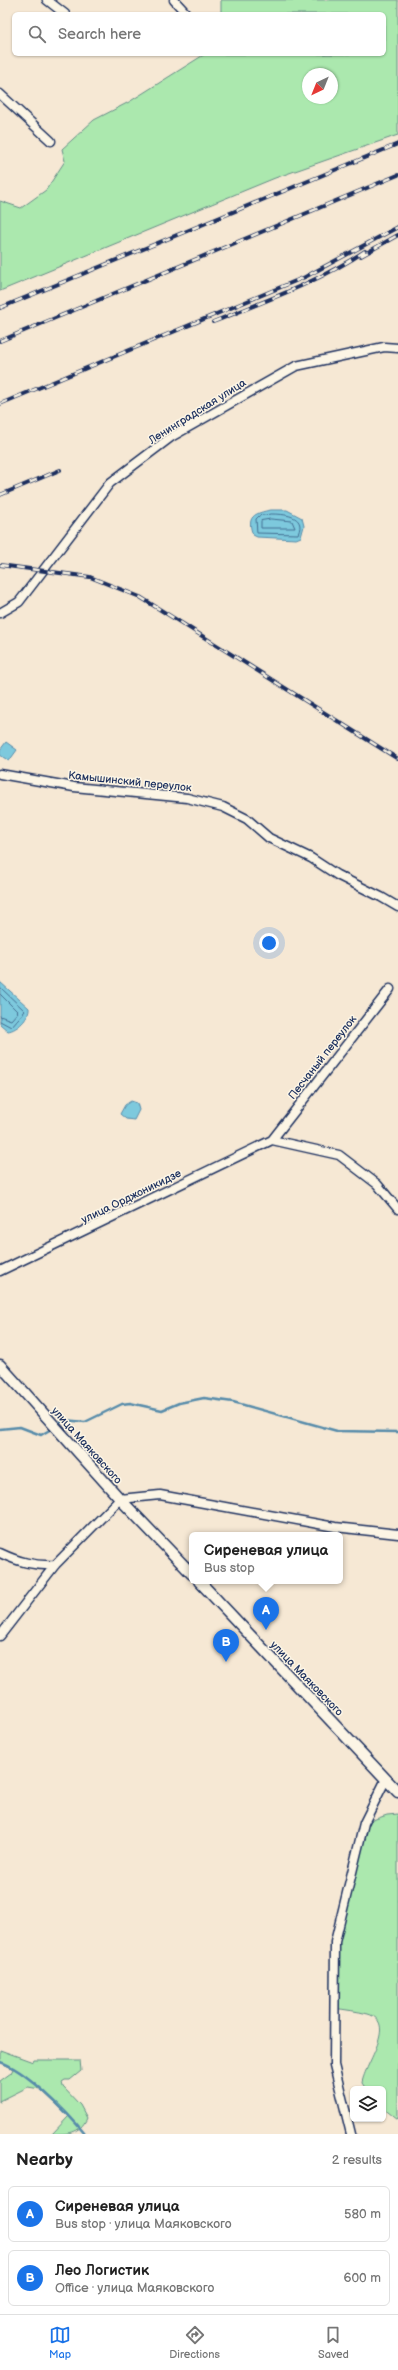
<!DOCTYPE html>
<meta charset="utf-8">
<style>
body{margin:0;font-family:"Balsamiq Sans",sans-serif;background:#f2f2f2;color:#222}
.controls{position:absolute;right:12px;bottom:12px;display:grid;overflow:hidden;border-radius:6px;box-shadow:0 1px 3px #0004}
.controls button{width:36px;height:36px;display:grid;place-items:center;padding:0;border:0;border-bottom:1px solid #e0e0e0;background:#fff;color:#222;font:20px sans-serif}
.compass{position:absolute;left:302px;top:68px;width:36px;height:36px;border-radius:50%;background:#fff;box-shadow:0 1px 3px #0004;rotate:223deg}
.you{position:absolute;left:269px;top:943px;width:14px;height:14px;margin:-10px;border:3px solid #fff;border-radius:50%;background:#1a73e8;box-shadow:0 0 0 6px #1a73e833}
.badge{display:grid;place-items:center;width:26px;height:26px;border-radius:50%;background:#1a73e8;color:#fff;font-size:13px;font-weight:700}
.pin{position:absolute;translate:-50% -33px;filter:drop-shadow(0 1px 2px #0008)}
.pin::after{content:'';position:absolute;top:21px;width:14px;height:12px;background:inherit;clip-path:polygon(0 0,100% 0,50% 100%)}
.popup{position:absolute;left:189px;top:1532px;width:154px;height:52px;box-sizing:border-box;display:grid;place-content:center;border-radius:6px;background:#fff;filter:drop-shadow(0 1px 3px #0005);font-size:13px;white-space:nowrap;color:#767676}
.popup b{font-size:15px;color:#222}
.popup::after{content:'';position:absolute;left:50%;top:100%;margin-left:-8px;border:8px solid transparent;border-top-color:#fff}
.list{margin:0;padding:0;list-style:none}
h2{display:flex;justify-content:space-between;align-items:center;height:52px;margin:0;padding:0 16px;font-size:17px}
h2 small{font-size:13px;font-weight:400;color:#767676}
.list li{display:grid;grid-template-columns:26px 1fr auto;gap:12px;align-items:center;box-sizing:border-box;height:56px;margin:0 8px 8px;padding:0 8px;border:1px solid #e0e0e0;border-radius:6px}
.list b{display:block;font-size:15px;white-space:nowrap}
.list p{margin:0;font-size:13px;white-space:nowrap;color:#767676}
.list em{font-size:13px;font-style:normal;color:#767676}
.icon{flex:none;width:22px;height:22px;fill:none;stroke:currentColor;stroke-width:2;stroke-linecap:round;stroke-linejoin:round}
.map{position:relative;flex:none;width:398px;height:2134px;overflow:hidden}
.search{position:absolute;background:#fff;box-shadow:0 1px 3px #0004;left:12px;right:12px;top:12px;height:44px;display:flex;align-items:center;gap:10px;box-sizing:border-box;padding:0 14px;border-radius:6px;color:#767676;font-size:15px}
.sheet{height:180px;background:#fff}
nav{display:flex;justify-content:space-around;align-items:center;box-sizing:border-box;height:56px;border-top:1px solid #e0e0e0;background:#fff;font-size:11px;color:#767676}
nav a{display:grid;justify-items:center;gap:2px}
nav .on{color:#1a73e8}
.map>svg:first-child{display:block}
</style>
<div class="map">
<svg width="398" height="2134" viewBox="0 0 398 2134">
<rect width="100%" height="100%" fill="#f6e8d4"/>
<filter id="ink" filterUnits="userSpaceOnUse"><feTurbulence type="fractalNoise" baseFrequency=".025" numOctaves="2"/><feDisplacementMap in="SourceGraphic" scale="8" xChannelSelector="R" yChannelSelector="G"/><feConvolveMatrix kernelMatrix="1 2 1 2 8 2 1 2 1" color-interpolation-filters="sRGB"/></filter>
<g filter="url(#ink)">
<path fill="#abe8ae" stroke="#638c86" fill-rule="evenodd" d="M 221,0 L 398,0 L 398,135 L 275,178 L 0,291 L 0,201 L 21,208 L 46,190 L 65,161 L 62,149 L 94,120 L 129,102 L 205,54 L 384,54 L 384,14 L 221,14 ZM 308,74 L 332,74 L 332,98 L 308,98 Z
M 398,1814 L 398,2119 L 383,2107 L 383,2089 L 366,2089 L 362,2083 C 365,2063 398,2023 368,2014 C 357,2011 346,2010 334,2008 L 335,1942 L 364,1823 L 387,1815 Z
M 0,2050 L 33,2062 L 34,2060 L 80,2060 L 81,2071 L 70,2080 L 65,2080 L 62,2082 L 63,2087 L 80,2105 L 87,2118 C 80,2134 67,2134 52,2134 L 69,2116 L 40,2089 L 28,2087 L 0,2101 L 0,2081 L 11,2073 L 13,2069 L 0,2062 Z"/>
<path fill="#7dc9dd" stroke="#568baa" d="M 271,510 L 287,510 L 302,518 L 304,526 L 301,537 L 296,539 L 257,537 L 253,535 C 246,517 254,513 271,510 Z
M 6,742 L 17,750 L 9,761 L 0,755 L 0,750 Z
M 0,982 L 29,1008 C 30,1018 17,1030 8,1031 L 0,1024 Z
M 131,1101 L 137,1103 L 139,1110 L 134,1120 L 126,1119 L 120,1114 L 125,1105 Z"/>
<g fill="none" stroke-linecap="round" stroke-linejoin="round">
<path stroke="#426d91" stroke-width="1" d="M 271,514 C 283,514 307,515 298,534 L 257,533 L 256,519 L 259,516 Z
M 271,519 L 292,521 L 295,528 L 261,528 L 261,521 Z
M 0,987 L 25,1011 L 11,1027 L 0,1021
M 0,994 L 18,1012 L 11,1020 L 0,1016"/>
<path stroke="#568baa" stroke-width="2.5" d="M 56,1425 L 64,1420 L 85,1422 L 122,1404 L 130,1403 L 162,1410 L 179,1403 L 204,1398 L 233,1402 L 337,1431 L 398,1432
M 0,1429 L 20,1427 L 41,1435 L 53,1428
M 0,2062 C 25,2069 68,2113 85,2134"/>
<defs>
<path id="minor" d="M 47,0 L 65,14
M 174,0 L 185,12
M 0,94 L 51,141
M 0,613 L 19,602 L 110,483 L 171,437 L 296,366 L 384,347 L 398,348
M 0,774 L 74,787 L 187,798 L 223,807 L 247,819 L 269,838 L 311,858 L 337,875 L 381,897 L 398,907
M 272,1140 L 390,989
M 272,1140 L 339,1155 L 377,1184 L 398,1209
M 0,1271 L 272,1140
M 0,1553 C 19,1562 34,1566 55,1565
M 0,1636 L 55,1565 L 120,1499 L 160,1495 L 335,1527 L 398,1534
M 351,2134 L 334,2065 L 335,1942 L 364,1823 L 386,1779"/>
<path id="tertiary" d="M 0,1365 L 120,1499 L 192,1574
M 199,1581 L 398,1792"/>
</defs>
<use href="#minor" stroke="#1b2f5e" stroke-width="11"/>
<use href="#tertiary" stroke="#1b2f5e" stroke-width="13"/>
<use href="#minor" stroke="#fcf5e5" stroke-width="8"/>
<use href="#tertiary" stroke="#fcf5e5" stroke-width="10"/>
<defs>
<path id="rail" d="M 361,256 L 398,235
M 0,308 L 398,144
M 213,322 C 265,301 319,282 365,251
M 0,341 L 398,175
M 0,404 L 305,277 L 398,227
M 0,495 L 60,470
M 0,565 L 90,577 L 140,597 L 398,759"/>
</defs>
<use href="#rail" stroke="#1b2f5e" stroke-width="4"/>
<use href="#rail" stroke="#fcf5e5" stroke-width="2.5" stroke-dasharray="8" stroke-linecap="butt"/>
</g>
</g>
<g text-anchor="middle" stroke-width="3" stroke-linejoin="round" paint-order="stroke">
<g font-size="11" fill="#1b2f5e" stroke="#fcf5e5">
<text transform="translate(197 411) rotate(-32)" y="4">Ленинградская улица</text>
<text transform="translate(130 781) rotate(6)" y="4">Камышинский переулок</text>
<text transform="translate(322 1057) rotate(-52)" y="4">Песчаный переулок</text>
<text transform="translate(131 1196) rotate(-26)" y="4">улица Орджоникидзе</text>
<text transform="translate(87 1445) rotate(48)" y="4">улица Маяковского</text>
<text transform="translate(307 1678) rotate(46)" y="4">улица Маяковского</text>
</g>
</g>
</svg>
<div class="controls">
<button><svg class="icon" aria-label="layers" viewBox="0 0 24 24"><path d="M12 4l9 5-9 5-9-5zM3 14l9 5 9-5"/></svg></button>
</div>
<svg class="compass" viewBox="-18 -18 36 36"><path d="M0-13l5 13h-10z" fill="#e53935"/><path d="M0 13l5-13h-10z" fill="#767676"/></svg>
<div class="you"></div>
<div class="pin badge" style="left:266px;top:1630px">A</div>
<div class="popup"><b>Сиреневая улица</b>Bus stop</div>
<div class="pin badge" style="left:226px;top:1662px">B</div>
<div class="search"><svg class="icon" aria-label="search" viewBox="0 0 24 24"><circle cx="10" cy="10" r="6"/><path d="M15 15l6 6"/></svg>Search here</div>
</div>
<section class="sheet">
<h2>Nearby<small>2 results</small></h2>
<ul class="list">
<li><span class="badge">A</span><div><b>Сиреневая улица</b><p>Bus stop · улица Маяковского</p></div><em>580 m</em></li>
<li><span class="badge">B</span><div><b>Лео Логистик</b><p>Office · улица Маяковского</p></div><em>600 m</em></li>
</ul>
</section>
<nav>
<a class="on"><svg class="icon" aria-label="map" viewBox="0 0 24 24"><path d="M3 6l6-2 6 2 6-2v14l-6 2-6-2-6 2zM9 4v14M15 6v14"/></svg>Map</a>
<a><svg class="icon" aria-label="directions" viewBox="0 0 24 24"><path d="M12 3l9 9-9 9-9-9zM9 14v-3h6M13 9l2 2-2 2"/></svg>Directions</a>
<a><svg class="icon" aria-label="saved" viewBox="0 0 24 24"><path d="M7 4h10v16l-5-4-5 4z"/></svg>Saved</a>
</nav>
